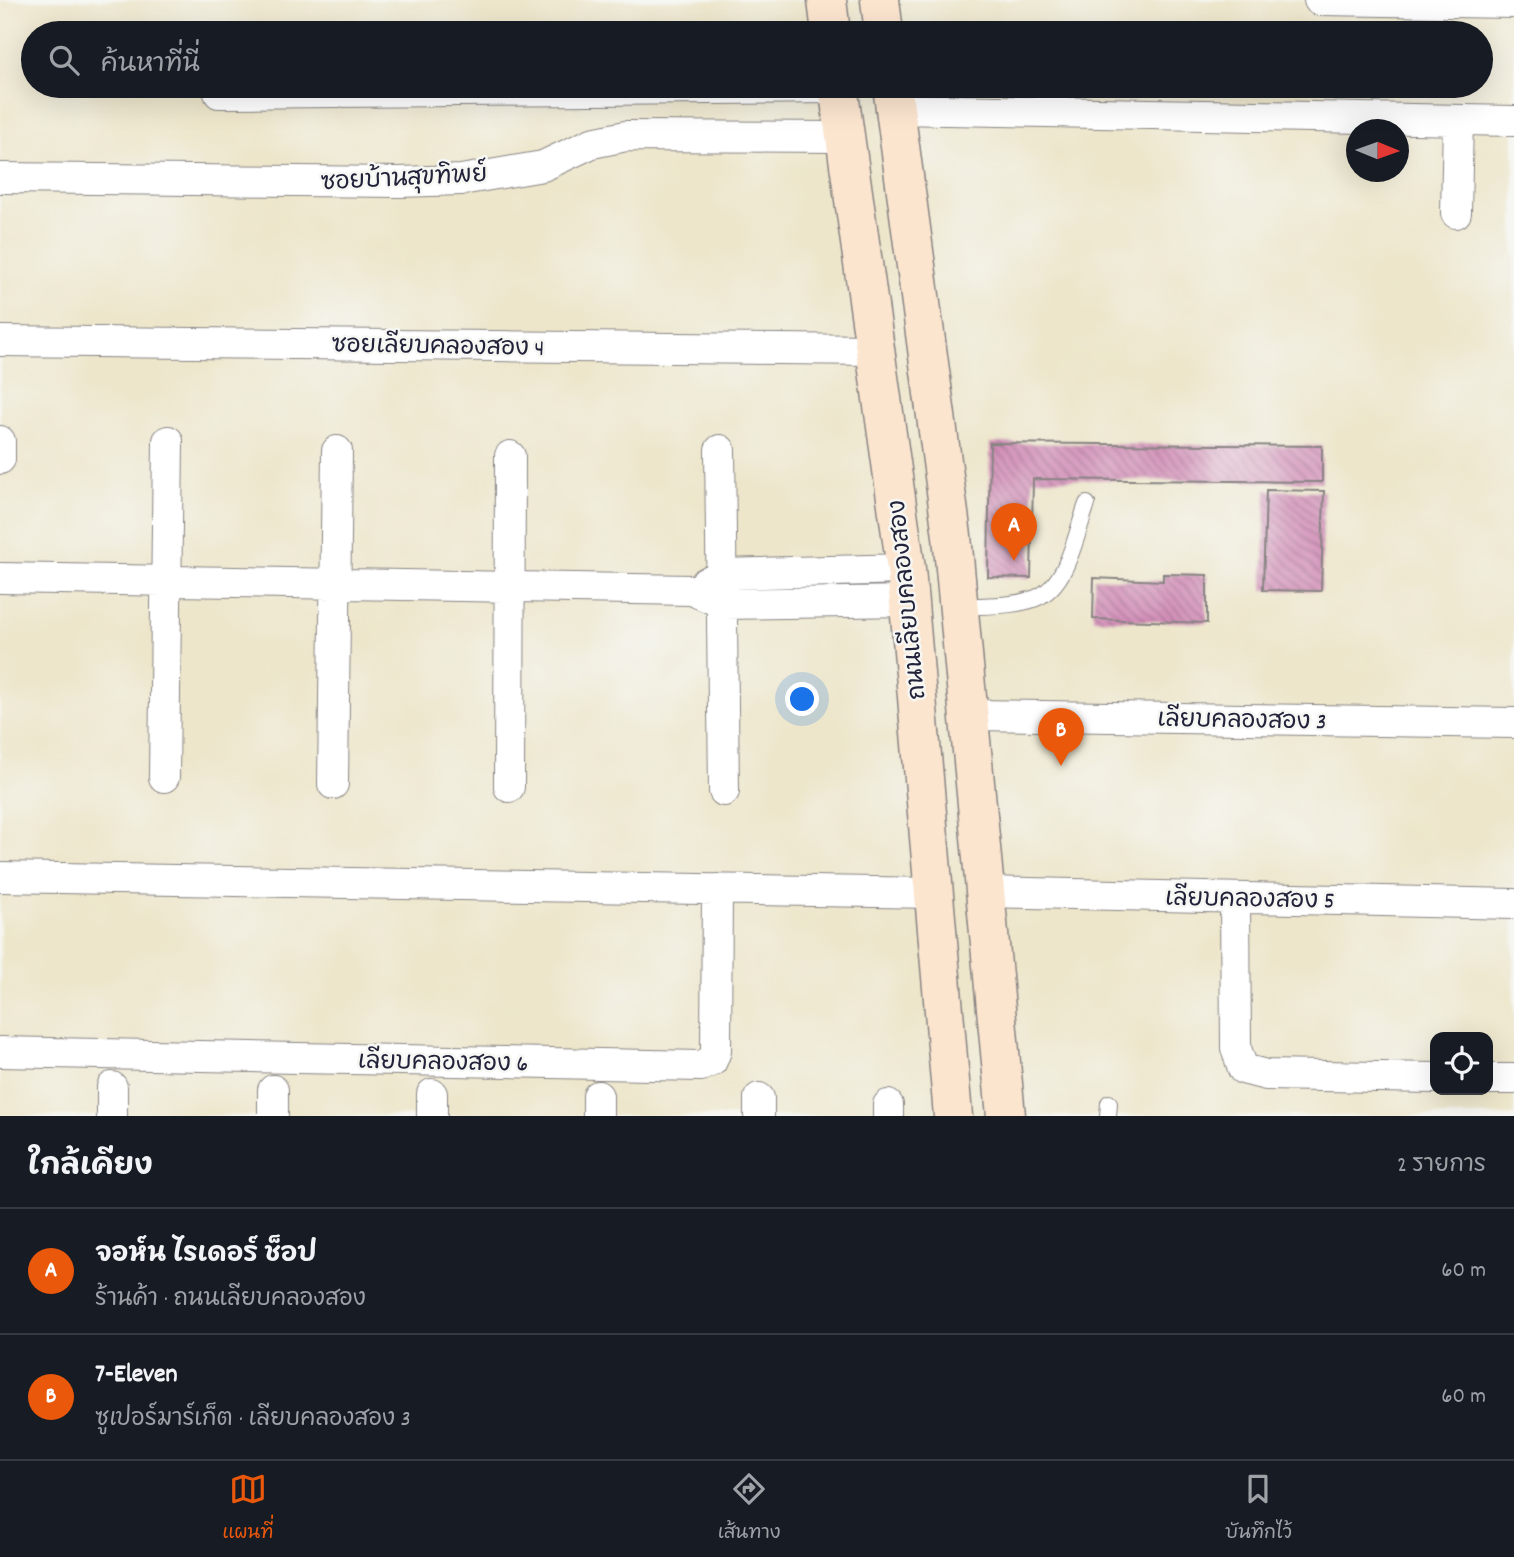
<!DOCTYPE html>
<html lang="th">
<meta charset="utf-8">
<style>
body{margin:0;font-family:Dekko,"Playpen Sans Thai",sans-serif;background:#20242c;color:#f1f3f6}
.controls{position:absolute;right:21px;bottom:21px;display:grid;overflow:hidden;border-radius:14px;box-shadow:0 7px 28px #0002}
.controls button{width:63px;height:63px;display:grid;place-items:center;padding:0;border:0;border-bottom:2px solid #363941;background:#171b24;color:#f1f3f6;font:35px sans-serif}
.compass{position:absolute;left:1346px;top:119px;width:63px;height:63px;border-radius:50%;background:#171b24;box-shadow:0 7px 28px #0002;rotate:91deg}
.you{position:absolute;left:803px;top:700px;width:24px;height:24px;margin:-18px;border:5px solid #fff;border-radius:50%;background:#1a73e8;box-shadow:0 0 0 10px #1a73e833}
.badge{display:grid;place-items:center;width:46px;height:46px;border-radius:50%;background:#ea580c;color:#fff;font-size:23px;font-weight:700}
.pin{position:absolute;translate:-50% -58px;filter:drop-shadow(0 2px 4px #0008)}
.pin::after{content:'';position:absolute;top:37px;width:24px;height:21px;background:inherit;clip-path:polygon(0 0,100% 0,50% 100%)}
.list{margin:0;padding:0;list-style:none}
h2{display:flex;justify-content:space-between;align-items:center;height:91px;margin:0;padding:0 28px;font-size:30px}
h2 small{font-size:23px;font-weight:400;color:#9ea1a6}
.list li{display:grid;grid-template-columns:46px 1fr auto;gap:21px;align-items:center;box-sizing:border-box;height:126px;padding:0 28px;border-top:2px solid #363941}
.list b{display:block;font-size:26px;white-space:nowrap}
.list p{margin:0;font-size:23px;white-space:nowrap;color:#9ea1a6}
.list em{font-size:23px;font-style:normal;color:#9ea1a6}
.icon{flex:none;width:38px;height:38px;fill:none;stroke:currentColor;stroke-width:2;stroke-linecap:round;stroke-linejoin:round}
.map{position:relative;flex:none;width:1514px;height:1116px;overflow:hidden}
.search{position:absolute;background:#171b24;box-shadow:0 7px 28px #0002;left:21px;right:21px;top:21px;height:77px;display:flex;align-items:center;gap:18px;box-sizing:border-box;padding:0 24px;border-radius:38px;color:#9ea1a6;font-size:26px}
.sheet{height:343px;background:#171b24}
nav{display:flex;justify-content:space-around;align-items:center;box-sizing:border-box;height:98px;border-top:2px solid #363941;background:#171b24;font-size:19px;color:#9ea1a6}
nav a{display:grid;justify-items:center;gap:4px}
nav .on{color:#ea580c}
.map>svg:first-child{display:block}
</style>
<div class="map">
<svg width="1514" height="1116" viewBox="0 0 1514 1116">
<defs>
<pattern id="building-back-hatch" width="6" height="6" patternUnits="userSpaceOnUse" patternTransform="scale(1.75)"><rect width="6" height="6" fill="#d18bb6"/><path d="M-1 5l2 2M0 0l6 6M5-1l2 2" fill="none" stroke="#a97195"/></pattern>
</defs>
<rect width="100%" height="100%" fill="#f6f6f2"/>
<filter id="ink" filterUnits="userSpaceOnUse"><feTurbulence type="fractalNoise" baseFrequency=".0143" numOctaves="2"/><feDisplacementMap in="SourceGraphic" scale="14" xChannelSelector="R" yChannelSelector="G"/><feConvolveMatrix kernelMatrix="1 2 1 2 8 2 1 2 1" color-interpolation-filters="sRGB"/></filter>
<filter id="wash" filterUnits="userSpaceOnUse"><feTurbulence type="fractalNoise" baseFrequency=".00686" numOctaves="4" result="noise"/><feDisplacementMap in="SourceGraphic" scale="28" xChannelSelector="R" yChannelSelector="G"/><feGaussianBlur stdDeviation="1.57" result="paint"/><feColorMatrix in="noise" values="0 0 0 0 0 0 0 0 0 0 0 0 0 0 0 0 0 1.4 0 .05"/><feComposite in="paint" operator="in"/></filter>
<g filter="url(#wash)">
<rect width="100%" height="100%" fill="#ede6cb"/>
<g id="blocks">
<path fill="url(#building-back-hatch)" d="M 990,443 L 1322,446 L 1322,482 L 1033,479 L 1031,578 L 988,577 Z
M 1266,490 L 1324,491 L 1321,591 L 1263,590 Z
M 1163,574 L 1207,575 L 1207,623 L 1093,619 L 1094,578 L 1163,581 Z"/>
</g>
</g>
<g filter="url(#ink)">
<use href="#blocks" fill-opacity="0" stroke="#888483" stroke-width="2"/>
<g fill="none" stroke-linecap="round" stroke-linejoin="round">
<defs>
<path id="service" d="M 960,607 C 984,605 1013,607 1036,598 C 1068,585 1076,533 1087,504
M 1108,1116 L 1109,1103"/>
<path id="minor" d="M 1319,0 L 1514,3
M 219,93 L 838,88
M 895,109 L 1514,121
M 0,178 L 399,182 L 461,180 L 543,166 L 592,143 L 626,136 L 844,137
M 1456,213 L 1458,120
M 0,341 L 875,350
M 720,450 L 724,791
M 0,459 L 0,441
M 0,578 L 692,590 L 724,604 L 908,601
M 705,583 L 722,574 L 906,569
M 971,715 L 1514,723
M 164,777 L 168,441
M 333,784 L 337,451
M 509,787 L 510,456
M 0,877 L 934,893
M 986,892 L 1514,904
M 1235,898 L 1236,1048 L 1243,1069 L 1266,1075 L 1435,1078
M 0,1052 L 701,1066 L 712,1061 L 716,1051 L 717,889
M 1488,1079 L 1514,1079
M 432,1094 L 432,1116
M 598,1096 L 598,1116
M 759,1098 L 759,1116
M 888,1105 L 888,1116
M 112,1116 L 112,1087
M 273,1116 L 273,1090"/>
<path id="secondary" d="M 827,0 L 831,33
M 880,0 L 884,33
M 838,86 L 906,569 L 953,1116
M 892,86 L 952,536 L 1006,1116"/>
</defs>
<use href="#service" stroke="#888483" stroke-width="18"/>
<use href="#minor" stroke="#888483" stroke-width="32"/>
<use href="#secondary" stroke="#888483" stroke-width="41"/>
<use href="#service" stroke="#fff" stroke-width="16"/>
<use href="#minor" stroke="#fff" stroke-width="30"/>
<use href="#secondary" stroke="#fbe5cf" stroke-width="38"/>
</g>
</g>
<g text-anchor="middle" stroke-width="5" stroke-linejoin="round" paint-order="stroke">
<g font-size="24" fill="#22223b" stroke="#f6f6f2">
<text transform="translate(404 177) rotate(-3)" y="8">ซอยบ้านสุขทิพย์</text>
<text transform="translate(438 345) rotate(1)" y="8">ซอยเลียบคลองสอง 4</text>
<text transform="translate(906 600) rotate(-96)" y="8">ถนนเลียบคลองสอง</text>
<text transform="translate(1242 719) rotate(1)" y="8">เลียบคลองสอง 3</text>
<text transform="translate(1250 898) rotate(1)" y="8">เลียบคลองสอง 5</text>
<text transform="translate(443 1061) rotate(1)" y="8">เลียบคลองสอง 6</text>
</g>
</g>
</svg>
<div class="controls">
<button><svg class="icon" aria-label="locate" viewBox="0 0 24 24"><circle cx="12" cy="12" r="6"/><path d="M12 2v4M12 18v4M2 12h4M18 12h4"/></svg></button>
</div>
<svg class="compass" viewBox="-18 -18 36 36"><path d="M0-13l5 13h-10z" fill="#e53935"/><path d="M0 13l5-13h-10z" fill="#9ea1a6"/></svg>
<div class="you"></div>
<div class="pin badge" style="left:1014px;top:561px">A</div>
<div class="pin badge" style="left:1061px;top:766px">B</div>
<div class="search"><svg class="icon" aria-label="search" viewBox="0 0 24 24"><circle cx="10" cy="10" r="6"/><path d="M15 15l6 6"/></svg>ค้นหาที่นี่</div>
</div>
<section class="sheet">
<h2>ใกล้เคียง<small>2 รายการ</small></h2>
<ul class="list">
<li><span class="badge">A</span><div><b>จอห์น ไรเดอร์ ช็อป</b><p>ร้านค้า · ถนนเลียบคลองสอง</p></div><em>60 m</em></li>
<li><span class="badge">B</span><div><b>7-Eleven</b><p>ซูเปอร์มาร์เก็ต · เลียบคลองสอง 3</p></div><em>60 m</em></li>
</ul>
</section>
<nav>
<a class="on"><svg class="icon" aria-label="map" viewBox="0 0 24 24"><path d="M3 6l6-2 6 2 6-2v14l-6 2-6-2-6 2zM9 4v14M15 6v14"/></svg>แผนที่</a>
<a><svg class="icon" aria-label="directions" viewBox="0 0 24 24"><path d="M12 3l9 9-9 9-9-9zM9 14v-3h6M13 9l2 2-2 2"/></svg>เส้นทาง</a>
<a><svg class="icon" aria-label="saved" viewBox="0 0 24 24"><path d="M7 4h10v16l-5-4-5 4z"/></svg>บันทึกไว้</a>
</nav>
